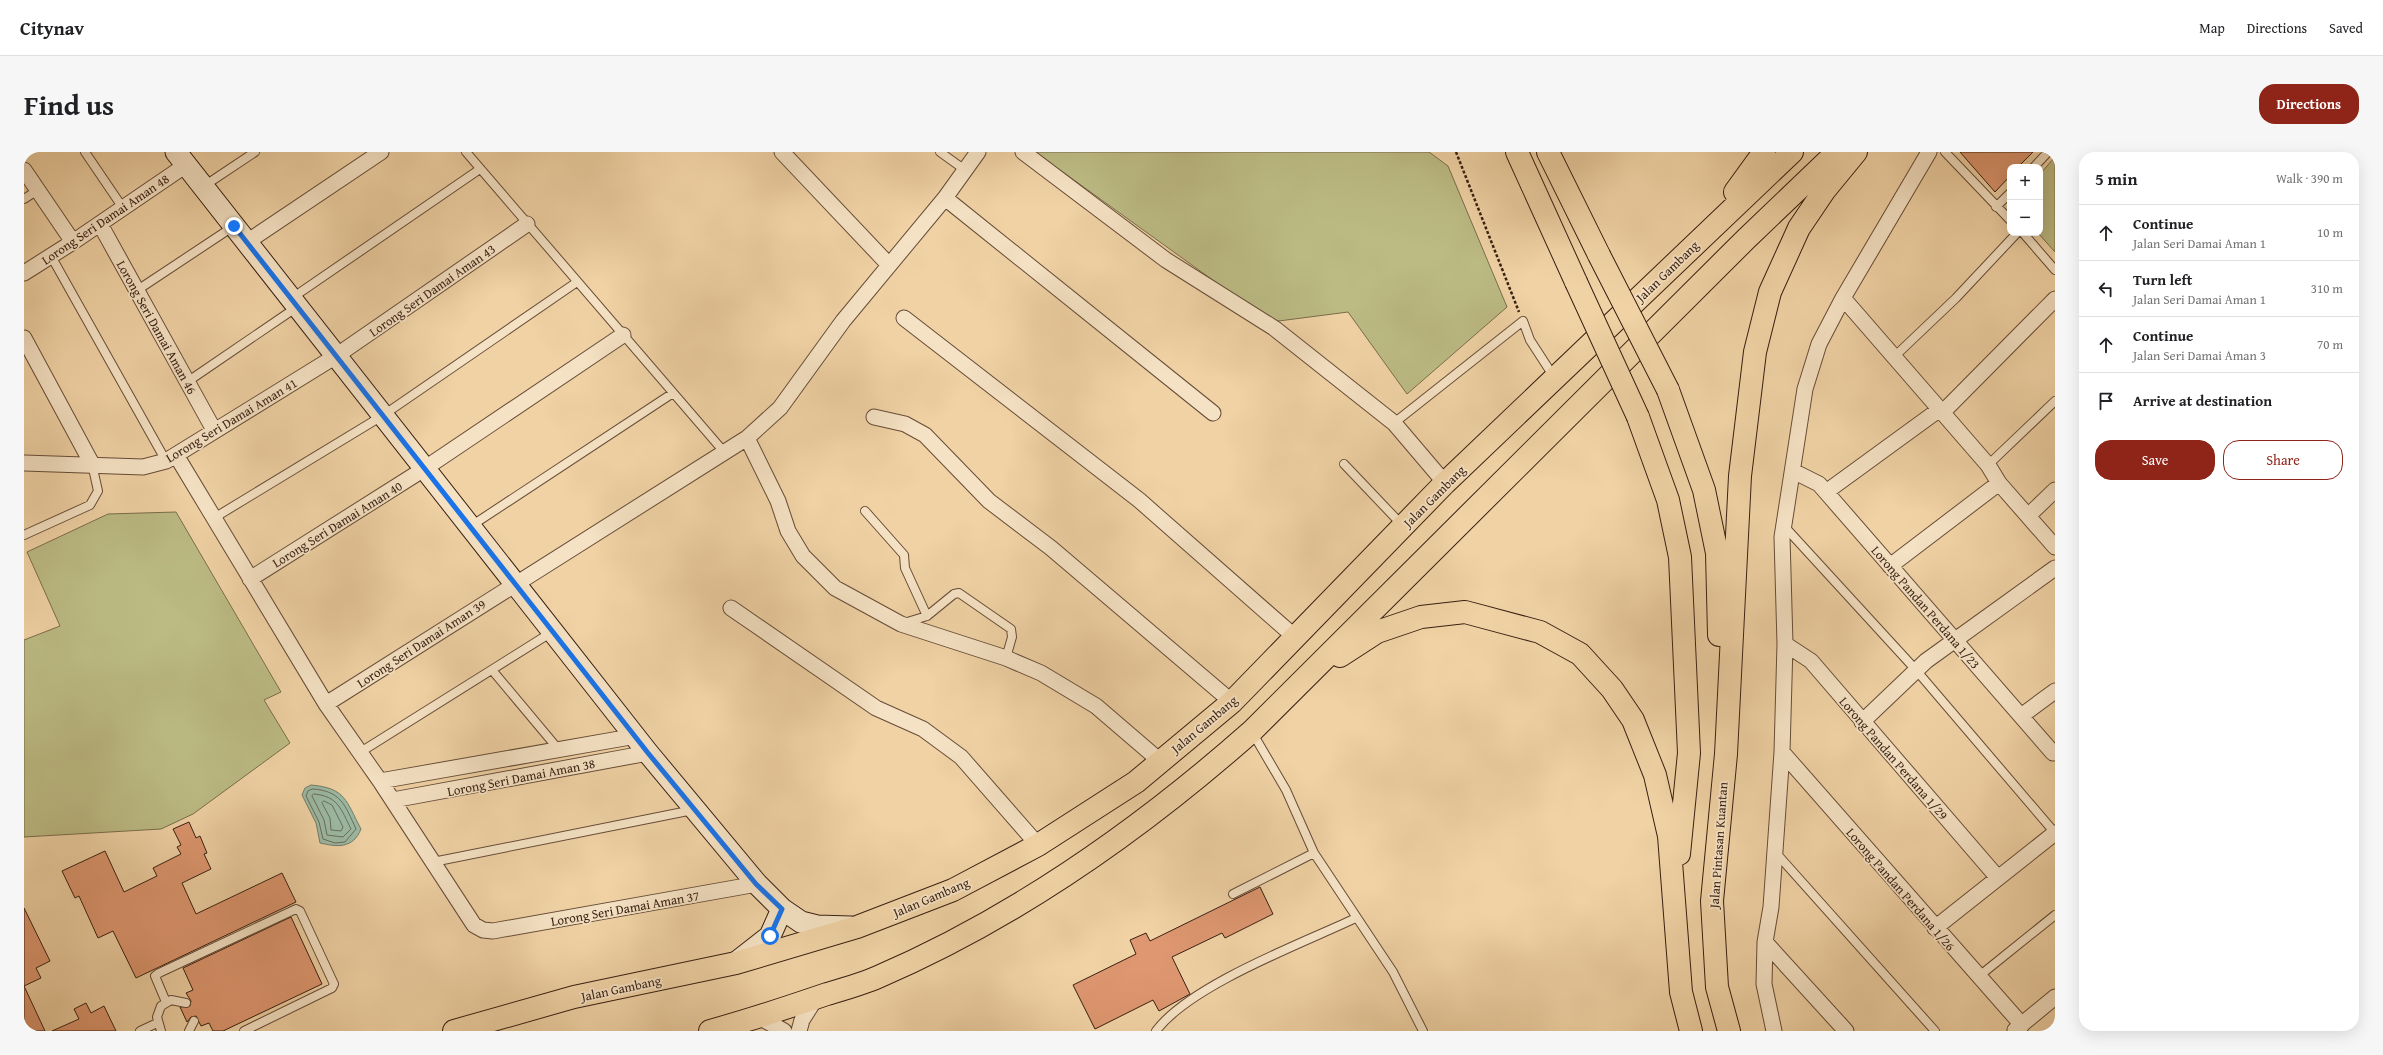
<!DOCTYPE html>
<meta charset="utf-8">
<style>
body{margin:0;font-family:"Gentium Book Plus",serif;background:#f6f6f6;color:#202124}
.controls{position:absolute;right:12px;top:12px;display:grid;overflow:hidden;border-radius:8px;box-shadow:0 4px 16px #0002}
.controls button{width:36px;height:36px;display:grid;place-items:center;padding:0;border:0;border-bottom:1px solid #e0e0e0;background:#fff;color:#202124;font:20px sans-serif}
.stop{position:absolute;width:12px;height:12px;margin:-9px;border:3px solid #1a73e8;border-radius:50%;background:#fff}
.stop.end{background:#1a73e8;border-color:#fff;box-shadow:0 1px 4px #0008}
.list{margin:0;padding:0;list-style:none}
h2{display:flex;justify-content:space-between;align-items:center;height:52px;margin:0;padding:0 16px;font-size:17px}
h2 small{font-size:13px;font-weight:400;color:#757577}
.list li{display:grid;grid-template-columns:26px 1fr auto;gap:12px;align-items:center;box-sizing:border-box;height:56px;padding:0 16px;border-top:1px solid #e0e0e0}
.list b{display:block;font-size:15px;white-space:nowrap}
.list p{margin:0;font-size:13px;white-space:nowrap;color:#757577}
.list em{font-size:13px;font-style:normal;color:#757577}
.actions{display:flex;gap:8px;padding:12px 16px}
.actions a{flex:1;padding:9px 0;border:1px solid #8f2418;border-radius:16px;text-align:center;font-size:14px;color:#8f2418}
.actions .main{background:#8f2418;color:#fff}
.icon{flex:none;width:22px;height:22px;fill:none;stroke:currentColor;stroke-width:2;stroke-linecap:round;stroke-linejoin:round}
.map{position:relative;flex:none;width:2031px;height:879px;overflow:hidden;border-radius:16px}
header{display:flex;align-items:center;gap:24px;box-sizing:border-box;height:56px;padding:0 20px;background:#fff;border-bottom:1px solid #e0e0e0}
header strong{font-size:19px}
nav{display:flex;gap:22px;margin-inline-start:auto;font-size:14px}
.intro{display:flex;align-items:center;justify-content:space-between;box-sizing:border-box;height:96px;padding:0 24px}
h1{margin:0;font-size:28px}
.button{padding:10px 18px;border-radius:16px;background:#8f2418;color:#fff;font-size:14px;font-weight:700}
main{display:flex;gap:24px;padding:0 24px}
aside{flex:1;background:#fff;border-radius:16px;box-shadow:0 4px 16px #0002}
.map>svg:first-child{display:block}
</style>
<header>
<strong>Citynav</strong>
<nav><a>Map</a><a>Directions</a><a>Saved</a></nav>
</header>
<div class="intro"><h1>Find us</h1><a class="button">Directions</a></div>
<main>
<div class="map">
<svg width="2031" height="879" viewBox="0 0 2031 879">
<rect width="100%" height="100%" fill="#f0d2a5"/>
<filter id="stains"><feTurbulence type="fractalNoise" baseFrequency=".005" numOctaves="4"/><feColorMatrix values="0 0 0 0 .2 0 0 0 0 .09 0 0 0 0 .02 0 0 0 .5 -.17"/></filter>
<radialGradient id="worn" r=".72"><stop offset=".6" stop-color="#630" stop-opacity="0"/><stop offset="1" stop-color="#630" stop-opacity=".3"/></radialGradient>
<path fill="#bcbb84" stroke="#7a6d4b" d="M 1011,0 L 1405,0 L 1424,14 L 1483,155 L 1383,242 L 1324,160 L 1247,170 Z
M 2031,5 L 2031,100 L 2014,81 L 2016,81 L 2016,22 Z
M 152,360 L 257,540 L 240,548 L 266,591 L 169,662 L 137,677 L 0,685 L 0,488 L 36,474 L 3,400 L 84,362 Z"/>
<path fill="#9bb8a2" stroke="#737b68" d="M 287,633 C 322,636 322,649 337,677 C 329,697 313,695 296,691 L 292,671 L 278,643 L 281,636 Z"/>
<g fill="none" stroke-linecap="round" stroke-linejoin="round">
<path stroke="#6a6c5a" stroke-width="1" d="M 289,637 C 317,639 321,653 332,677 L 321,690 L 311,691 L 299,687 L 295,670 L 282,644 L 284,639 Z
M 290,642 C 314,644 317,657 327,677 L 319,685 L 303,683 L 300,668 L 288,644 Z
M 300,649 L 308,653 L 319,675 L 317,679 L 307,678 L 306,666 L 298,651 Z"/>
</g>
<path fill="#de9770" stroke="#381f12" d="M 1936,0 L 2009,0 L 1994,15 L 1986,15 L 1986,24 L 1971,40 Z
M 165,670 L 172,686 L 176,684 L 183,701 L 180,702 L 187,717 L 158,731 L 172,762 L 258,721 L 272,750 L 112,826 L 89,779 L 74,786 L 55,744 L 51,746 L 38,719 L 81,699 L 100,740 L 133,724 L 129,716 L 157,702 L 153,695 L 157,693 L 149,677 Z
M 1236,735 L 1249,762 L 1201,786 L 1198,781 L 1148,805 L 1166,842 L 1135,859 L 1129,848 L 1071,877 L 1049,833 L 1112,802 L 1106,788 L 1122,781 L 1126,789 Z
M 0,756 L 26,809 L 12,816 L 17,826 L 0,834 L 21,879 L 0,879 Z
M 267,765 L 298,832 L 199,879 L 189,879 L 185,871 L 177,874 L 172,864 L 167,865 L 163,870 L 156,855 L 166,854 L 167,849 L 162,841 L 169,838 L 159,816 Z
M 62,851 L 67,861 L 80,854 L 92,879 L 28,879 L 55,867 L 50,857 Z"/>
<g fill="none" stroke-linecap="round" stroke-linejoin="round">
<defs>
<path id="lane" d="M 61,0 L 99,56
M 442,0 L 701,301
M 916,0 L 941,18
M 1921,0 L 1986,68
M 2010,15 L 2024,0
M 180,34 L 231,0
M 0,47 L 14,38
M 1972,55 L 1986,41
M 1999,81 L 2031,118
M 27,104 L 142,309
M 112,139 L 210,74
M 268,146 L 456,17
M 1870,205 L 1932,146 L 1993,81
M 163,230 L 273,155
M 1370,271 L 1499,169 L 1506,188 L 1530,225
M 1320,312 L 1379,374
M 1964,313 L 2031,249
M 841,359 L 880,403 L 881,416 L 903,464
M 190,366 L 358,264 L 553,130
M 447,374 L 649,241
M 1760,374 L 1892,518 L 2031,681
M 0,383 L 66,353 L 74,339 L 68,312
M 880,471 L 903,464 L 930,442 L 935,441 L 987,477 L 988,485 L 982,506
M 468,518 L 535,598
M 1228,580 L 1262,638 L 1290,701 L 1369,820 L 1399,879
M 335,601 L 528,480
M 1752,701 L 1911,879
M 409,710 L 669,658
M 1209,742 L 1290,701
M 1954,825 L 2031,763
M 142,850 L 131,824 L 135,821 L 272,757 L 276,759 L 310,832 L 308,836 L 220,879
M 116,879 L 133,871
M 137,879 L 133,865 L 137,854 L 147,848 L 162,851
M 165,879 L 170,869
M 1132,879 C 1166,833 1279,791 1332,766"/>
<path id="street" d="M 758,0 L 865,113
M 999,0 L 1142,108 L 1250,176 L 1370,271 L 1421,331
M 0,18 L 49,90
M 921,46 L 1189,261
M 76,72 L 190,278
M 223,90 L 357,0
M 0,121 L 49,90 L 162,13
M 1819,146 L 1964,313 L 1975,331 L 2031,395
M 880,166 L 1115,348 L 1272,486
M 0,186 L 68,312
M 1918,261 L 2031,147
M 850,265 L 881,272 L 901,283 L 965,349 L 1027,396 L 1208,550
M 723,286 L 754,349 L 764,379 L 779,404 L 811,436 L 877,472 L 982,506 L 1017,521 L 1072,554 L 1136,609
M 152,303 L 302,552 L 356,629 L 450,773 L 459,778 L 469,779 L 733,732
M 0,311 L 119,315 L 142,309 L 312,204 L 503,72
M 1769,319 L 1795,332 L 1802,340 L 2029,601
M 1802,340 L 1916,257
M 2004,364 L 2031,338
M 1866,414 L 1975,331
M 226,427 L 400,317 L 599,183
M 707,456 L 852,556 L 899,577 L 937,605 L 1014,693
M 1761,492 L 1787,509 L 1974,726
M 302,552 L 723,286 L 756,256 L 819,169 L 921,46 L 954,0
M 1997,564 L 2031,539
M 1838,570 L 1902,509 L 2031,416
M 1758,600 L 1998,873
M 356,629 L 612,584
M 369,648 L 624,601
M 1911,776 L 2031,681
M 1741,790 L 1822,879
M 735,865 L 760,879
M 1991,878 L 2031,845
M 775,879 L 778,868 L 792,846
M 1750,879 L 1740,832 L 1741,790 L 1747,755 L 1758,600 L 1761,492 L 1758,385 L 1781,237 L 1795,192 L 1819,146 L 1905,0"/>
<path id="secondary" d="M 152,0 L 624,601 L 733,732 L 758,757 L 777,770 L 793,774 L 827,775
M 714,809 L 746,784 L 758,757"/>
<path id="highway" d="M 1493,0 L 1552,130
M 1524,0 L 1575,103
M 1711,40 L 1740,0
M 1644,238 L 1680,338 L 1693,401 L 1695,483
M 1614,265 L 1644,348 L 1656,405 L 1665,601 L 1655,702
M 1316,504 L 1353,480 L 1397,465 L 1441,460 L 1516,480 L 1556,502 L 1588,537 L 1609,568 L 1631,623 L 1645,684 L 1657,840 L 1667,879
M 430,879 L 550,845 L 712,811 L 833,775 L 929,738 L 1014,693 L 1112,630 L 1208,550 L 1421,331 L 1768,0
M 686,879 C 726,868 765,855 803,842 C 820,837 838,832 854,825 C 993,765 1115,679 1228,579 L 1722,87 L 1813,0
M 1705,879 L 1693,835 L 1688,749 L 1702,602 L 1716,324 L 1731,200 L 1746,140 L 1775,76 L 1800,39 L 1832,0"/>
</defs>
<use href="#lane" stroke="#664c37" stroke-width="10"/>
<use href="#street" stroke="#664c37" stroke-width="17"/>
<use href="#secondary" stroke="#381f12" stroke-width="23"/>
<use href="#highway" stroke="#381f12" stroke-width="24"/>
<path stroke="#381f12" stroke-width="2.5" stroke-dasharray="3 2" stroke-linecap="butt" d="M 1432,0 L 1495,160"/>
<use href="#lane" stroke="#f5e2c4" stroke-width="8"/>
<use href="#street" stroke="#f5e2c4" stroke-width="15"/>
<use href="#secondary" stroke="#f5e2c4" stroke-width="21"/>
<use href="#highway" stroke="#f0d2a5" stroke-width="22"/>
<defs>
<path id="highway-bridge" d="M 1575,103 L 1644,238
M 1552,130 L 1614,265"/>
</defs>
<use href="#highway-bridge" stroke="#381f12" stroke-width="24" stroke-linecap="butt"/>
<use href="#highway-bridge" stroke="#f0d2a5" stroke-width="22"/>
</g>
<g fill="none" stroke-linecap="round" stroke-linejoin="round">
<path stroke="#1a73e8" stroke-width="5" d="M 210,74 L 624,601 L 732,732 L 758,757 L 746,784"/>
</g>
<g text-anchor="middle" stroke-width="3.5" stroke-linejoin="round" paint-order="stroke">
<g font-size="13" fill="#381f12" stroke="#f5e2c4">
<text transform="translate(81 67) rotate(-34)" y="5">Lorong Seri Damai Aman 48</text>
<text transform="translate(1643 119) rotate(-44)" y="5">Jalan Gambang</text>
<text transform="translate(408 138) rotate(-35)" y="5">Lorong Seri Damai Aman 43</text>
<text transform="translate(133 175) rotate(61)" y="5">Lorong Seri Damai Aman 46</text>
<text transform="translate(207 268) rotate(-31)" y="5">Lorong Seri Damai Aman 41</text>
<text transform="translate(1410 344) rotate(-45)" y="5">Jalan Gambang</text>
<text transform="translate(313 372) rotate(-32)" y="5">Lorong Seri Damai Aman 40</text>
<text transform="translate(1902 455) rotate(49)" y="5">Lorong Pandan Perdana 1/23</text>
<text transform="translate(397 491) rotate(-33)" y="5">Lorong Seri Damai Aman 39</text>
<text transform="translate(1180 572) rotate(-40)" y="5">Jalan Gambang</text>
<text transform="translate(1870 606) rotate(49)" y="5">Lorong Pandan Perdana 1/29</text>
<text transform="translate(497 625) rotate(-11)" y="5">Lorong Seri Damai Aman 38</text>
<text transform="translate(1694 693) rotate(-86)" y="5">Jalan Pintasan Kuantan</text>
<text transform="translate(1877 737) rotate(49)" y="5">Lorong Pandan Perdana 1/26</text>
<text transform="translate(907 745) rotate(-23)" y="5">Jalan Gambang</text>
<text transform="translate(601 756) rotate(-10)" y="5">Lorong Seri Damai Aman 37</text>
<text transform="translate(597 836) rotate(-12)" y="5">Jalan Gambang</text>
</g>
</g>
<rect width="100%" height="100%" filter="url(#stains)"/>
<rect width="100%" height="100%" fill="url(#worn)"/>
</svg>
<div class="controls">
<button>+</button>
<button>−</button>
</div>
<div class="stop" style="left:746px;top:784px"></div>
<div class="stop end" style="left:210px;top:74px"></div>
</div>
<aside>
<h2>5 min<small>Walk · 390 m</small></h2>
<ul class="list">
<li><svg class="icon" aria-label="ahead" viewBox="0 0 24 24"><path d="M12 20V5M6 11l6-6 6 6"/></svg><div><b>Continue</b><p>Jalan Seri Damai Aman 1</p></div><em>10 m</em></li>
<li><svg class="icon" aria-label="left" viewBox="0 0 24 24"><path d="M17 20v-9H6M10 6l-5 5 5 5"/></svg><div><b>Turn left</b><p>Jalan Seri Damai Aman 1</p></div><em>310 m</em></li>
<li><svg class="icon" aria-label="ahead" viewBox="0 0 24 24"><path d="M12 20V5M6 11l6-6 6 6"/></svg><div><b>Continue</b><p>Jalan Seri Damai Aman 3</p></div><em>70 m</em></li>
<li><svg class="icon" aria-label="arrive" viewBox="0 0 24 24"><path d="M6 21V4h12l-3 4 3 4H6"/></svg><div><b>Arrive at destination</b></div></li>
</ul>
<div class="actions"><a class="main">Save</a><a>Share</a></div>
</aside>
</main>
